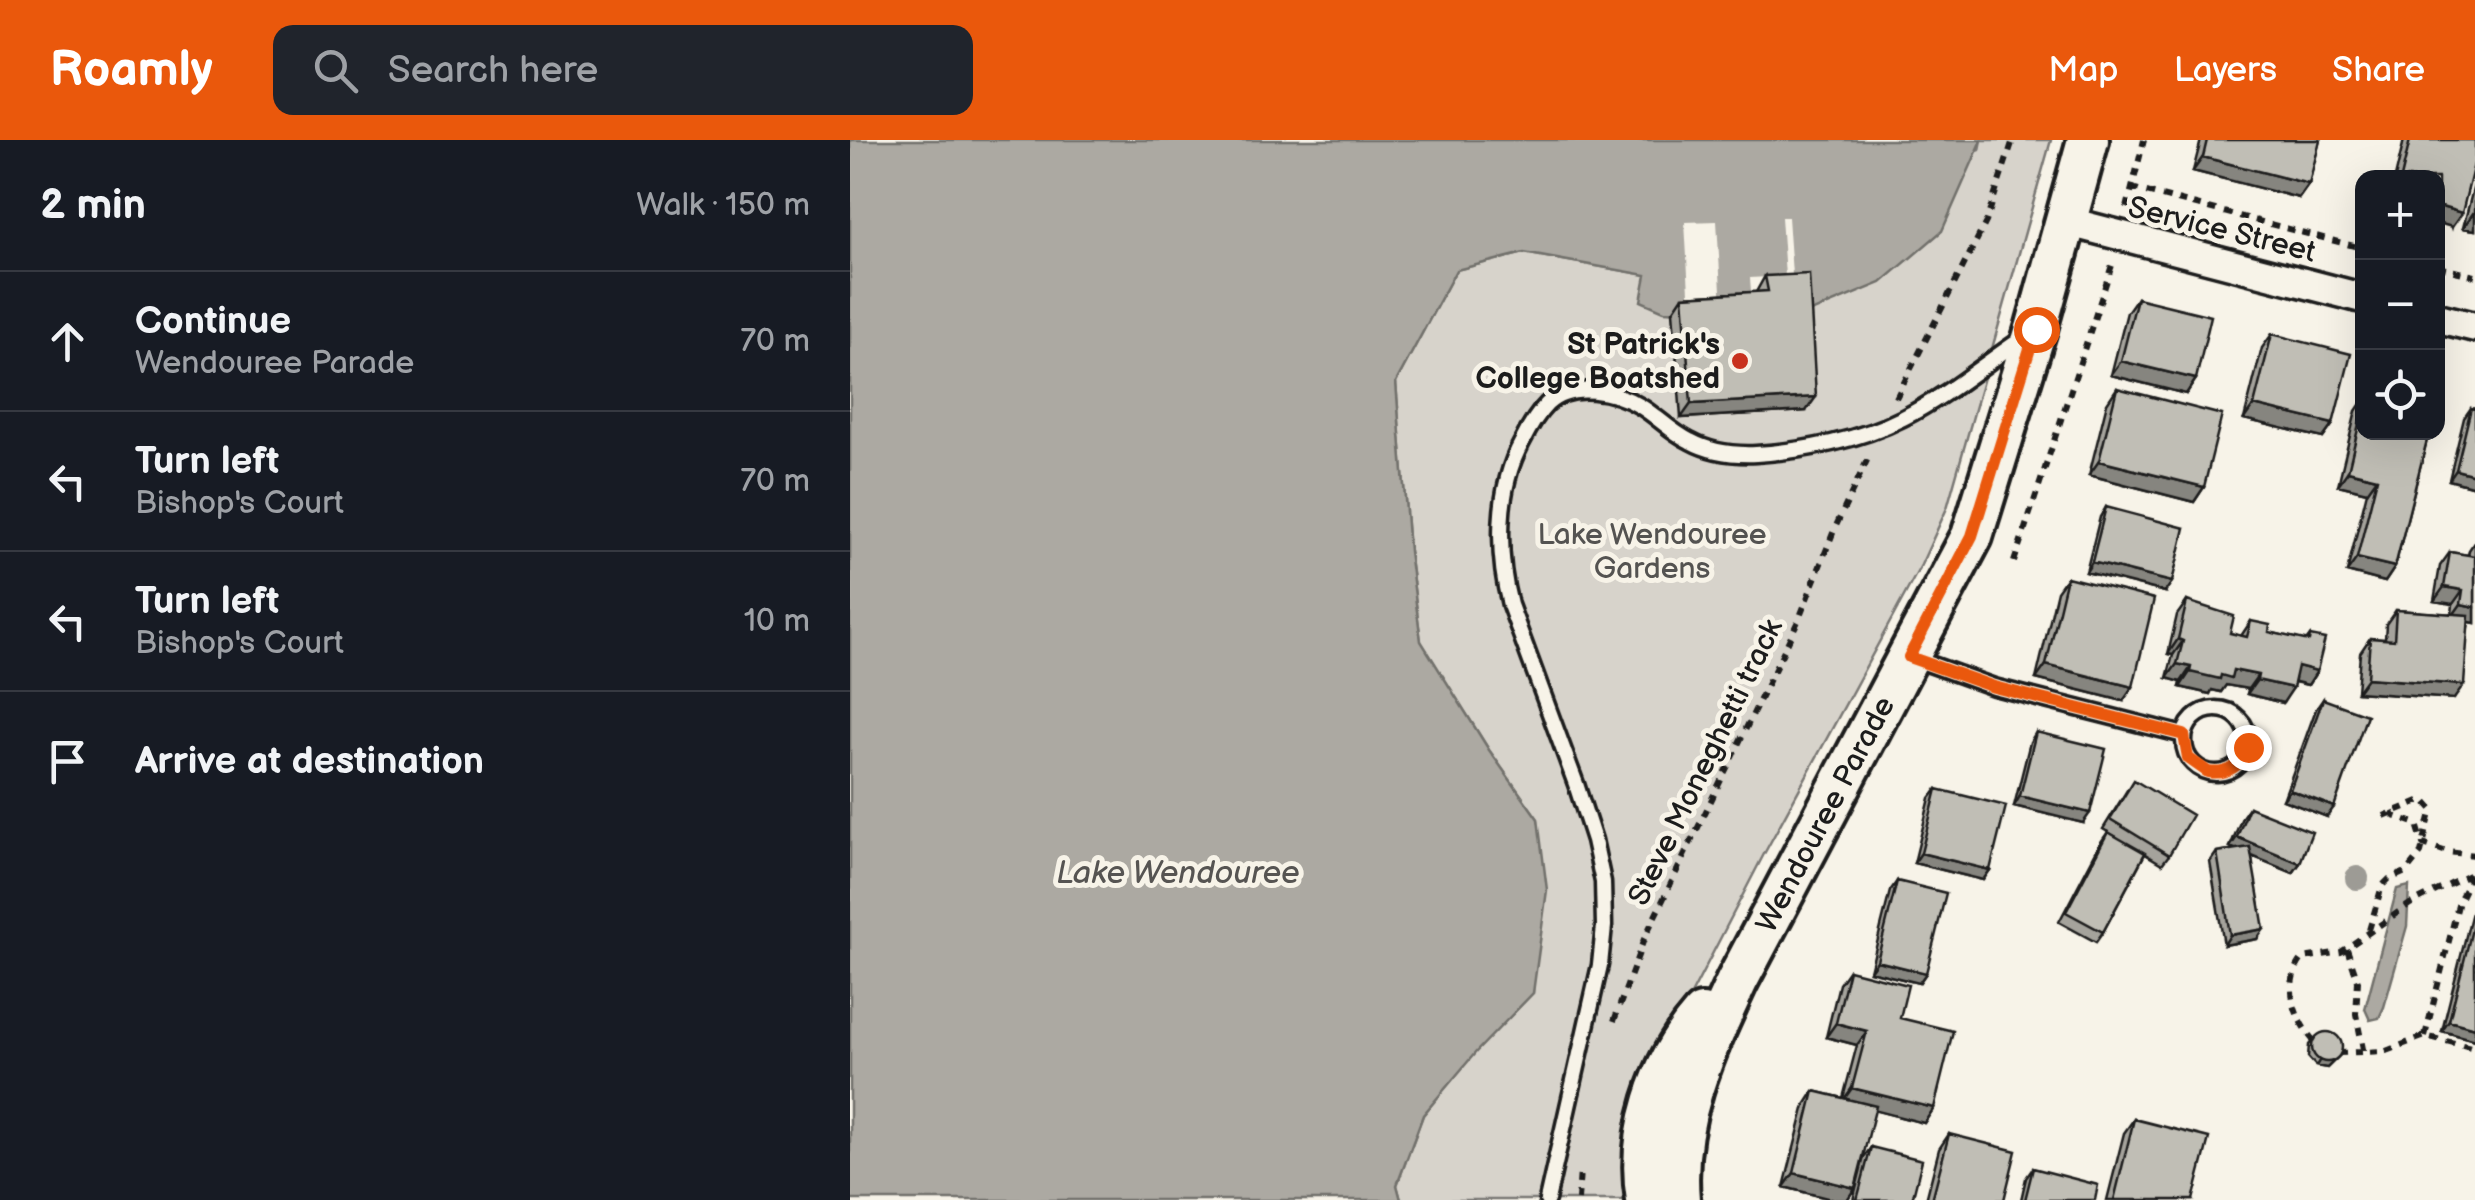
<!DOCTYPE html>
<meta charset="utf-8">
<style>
body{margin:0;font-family:"Balsamiq Sans",sans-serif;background:#20242c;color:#f1f3f6}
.controls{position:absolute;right:30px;top:30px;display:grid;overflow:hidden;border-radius:20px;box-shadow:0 10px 40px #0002}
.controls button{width:90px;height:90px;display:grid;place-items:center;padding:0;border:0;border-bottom:2px solid #363941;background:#171b24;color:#f1f3f6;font:50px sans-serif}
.stop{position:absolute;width:30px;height:30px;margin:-22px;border:8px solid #ea580c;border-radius:50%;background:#fff}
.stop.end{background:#ea580c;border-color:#fff;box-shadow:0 2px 10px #0008}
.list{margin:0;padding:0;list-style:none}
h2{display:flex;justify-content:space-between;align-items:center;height:130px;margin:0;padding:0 40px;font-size:42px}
h2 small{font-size:32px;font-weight:400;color:#9ea1a6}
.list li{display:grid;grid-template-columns:65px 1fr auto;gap:30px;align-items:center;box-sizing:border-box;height:140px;padding:0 40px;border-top:2px solid #363941}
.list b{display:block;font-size:38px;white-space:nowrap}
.list p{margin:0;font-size:32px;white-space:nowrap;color:#9ea1a6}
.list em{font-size:32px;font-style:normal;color:#9ea1a6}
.icon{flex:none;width:55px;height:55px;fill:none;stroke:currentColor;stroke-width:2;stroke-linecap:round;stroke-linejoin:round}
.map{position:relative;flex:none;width:1625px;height:1060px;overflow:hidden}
header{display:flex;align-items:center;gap:60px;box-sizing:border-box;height:140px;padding:0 50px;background:#ea580c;color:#fff}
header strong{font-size:48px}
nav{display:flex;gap:55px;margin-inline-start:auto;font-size:35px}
.search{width:700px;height:90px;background:#20242c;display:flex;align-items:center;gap:25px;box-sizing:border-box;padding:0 35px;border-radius:20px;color:#9ea1a6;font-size:38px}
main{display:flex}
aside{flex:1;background:#171b24}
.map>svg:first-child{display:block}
</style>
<header>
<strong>Roamly</strong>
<div class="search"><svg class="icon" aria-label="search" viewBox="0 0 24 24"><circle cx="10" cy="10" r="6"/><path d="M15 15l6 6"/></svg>Search here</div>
<nav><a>Map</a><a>Layers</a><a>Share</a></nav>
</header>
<main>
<aside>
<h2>2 min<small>Walk · 150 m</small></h2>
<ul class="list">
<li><svg class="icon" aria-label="ahead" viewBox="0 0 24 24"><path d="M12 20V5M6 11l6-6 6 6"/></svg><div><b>Continue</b><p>Wendouree Parade</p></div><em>70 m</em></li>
<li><svg class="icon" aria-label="left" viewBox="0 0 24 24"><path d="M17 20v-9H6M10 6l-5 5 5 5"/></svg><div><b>Turn left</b><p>Bishop's Court</p></div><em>70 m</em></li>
<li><svg class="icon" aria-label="left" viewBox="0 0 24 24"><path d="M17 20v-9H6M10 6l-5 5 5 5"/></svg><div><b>Turn left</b><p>Bishop's Court</p></div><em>10 m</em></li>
<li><svg class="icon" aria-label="arrive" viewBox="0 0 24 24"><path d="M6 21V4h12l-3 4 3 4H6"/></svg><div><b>Arrive at destination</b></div></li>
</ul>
</aside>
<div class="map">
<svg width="1625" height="1060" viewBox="0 0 1625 1060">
<rect width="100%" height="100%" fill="#f7f3e8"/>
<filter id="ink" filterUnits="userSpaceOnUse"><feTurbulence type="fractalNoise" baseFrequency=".01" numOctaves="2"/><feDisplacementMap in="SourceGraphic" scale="20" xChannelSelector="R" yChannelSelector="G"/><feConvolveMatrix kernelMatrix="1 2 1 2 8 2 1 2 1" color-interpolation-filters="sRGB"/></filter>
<g filter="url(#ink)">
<path fill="#d7d3cb" stroke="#7a7874" stroke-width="2.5" d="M 1132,0 L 1201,0 L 1097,368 L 1071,425 L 914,714 L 812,911 L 783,1060 L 551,1060 L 547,1045 L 573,975 L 625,912 L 683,853 L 688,679 L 639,610 L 571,502 L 559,411 L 546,242 L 606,130 L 674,113 L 797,135 L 1130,10 Z"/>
<path fill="#aca9a2" stroke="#72716c" stroke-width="2.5" d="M 0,0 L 1132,0 L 1092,91 L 1031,143 L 956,174 L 896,175 L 814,171 L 791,161 L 796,135 L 674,113 L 606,130 L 546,242 L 559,411 L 571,501 L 639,610 L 688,679 L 697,750 L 683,853 L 626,912 L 573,975 L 547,1045 L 551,1060 L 0,1060 Z
M 1559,746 L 1557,786 L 1534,867 L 1529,878 L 1520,880 L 1515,869 L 1547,749 Z"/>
<path fill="#f7f3e8" d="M 931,77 L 938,77 L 943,149 L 901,151 L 900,138 L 935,136 Z
M 867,81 L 872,168 L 840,170 L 835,82 Z"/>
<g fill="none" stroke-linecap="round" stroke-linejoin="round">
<defs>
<path id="lane" d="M 1060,517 L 1144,547 L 1334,595
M1334 601a32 32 0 1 1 64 0a32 32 0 1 1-64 0Z
M 697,1060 L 750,825 L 754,786 L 753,742 L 744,700 L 726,644 L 660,465 C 647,415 646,349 672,302 C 678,290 687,274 697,264 C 721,241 765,251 790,266 C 807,276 821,292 840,301 C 860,312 883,315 906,314 C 954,311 1010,300 1053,278 C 1095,257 1134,224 1173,198"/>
<path id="street" d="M 1215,81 L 1512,158
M 1588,178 L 1625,187"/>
<g id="secondary">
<path d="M 797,1060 C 786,995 809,924 852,875"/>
<path id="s1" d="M 829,1060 C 822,980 854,912 887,841 L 1122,396 L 1186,189 L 1238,0"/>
</g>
</defs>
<use href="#lane" stroke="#1c1c1c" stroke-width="21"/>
<use href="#street" stroke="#1c1c1c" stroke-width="35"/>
<use href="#secondary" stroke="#1c1c1c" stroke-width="48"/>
<path stroke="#1c1c1c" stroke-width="6" stroke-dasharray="8 8" stroke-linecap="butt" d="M 1281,48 L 1512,108
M 1277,68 L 1294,0
M 1588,127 L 1625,136
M 1046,258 L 1136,82 L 1163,0
M 1164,422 L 1264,119
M 1542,672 L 1544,676 L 1567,684 L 1573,704 L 1597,712 L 1625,715
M 1519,790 L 1532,746 L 1539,739 L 1556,732 L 1571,713 L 1582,669 L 1575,661 L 1569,661 L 1534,676
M 1497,809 L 1508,841 L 1506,874 L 1514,914
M 764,881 L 794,799 L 949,479 L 985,388 L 1020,314
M 1575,896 L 1609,761 L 1625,728
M 1464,901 C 1444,879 1432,843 1453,818 L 1491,812 L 1560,764 L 1619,735
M 1488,913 L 1536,911 L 1575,896 L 1625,908
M 728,1060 L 730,1030"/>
<use href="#lane" stroke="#f7f3e8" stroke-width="14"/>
<use href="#street" stroke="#f7f3e8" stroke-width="28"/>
<use href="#secondary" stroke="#f7f3e8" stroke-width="40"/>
</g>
<circle fill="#9d9b95" cx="1507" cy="738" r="12"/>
<path fill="#a5a39c" stroke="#1c1c1c" stroke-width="2.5" d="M 1351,0 L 1470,0 L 1459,44 L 1449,58 L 1343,31 Z
M 1554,0 L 1625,0 L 1602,87 L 1588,38 L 1545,38 Z
M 1625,41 L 1625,90 L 1613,88 Z
M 915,136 L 956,271 L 831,278 L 823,171 L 833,156 L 906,152 Z
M 1287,158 L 1346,239 L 1336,254 L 1261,235 L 1277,172 Z
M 1422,194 L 1483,284 L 1473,298 L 1394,279 L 1412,208 Z
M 1267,248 L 1354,347 L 1344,362 L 1239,335 L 1257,263 Z
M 1512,262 L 1512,292 L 1579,292 L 1545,427 L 1535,442 L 1497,432 L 1517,352 L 1488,345 L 1506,271 Z
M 1621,268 L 1625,269 L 1625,347 L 1599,340 L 1614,278 Z
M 1256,367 L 1315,452 L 1236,432 L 1250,377 Z
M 1625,401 L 1625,483 L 1619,482 L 1604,559 L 1507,552 L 1510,513 L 1520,498 L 1535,499 L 1536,484 L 1546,470 L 1602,474 L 1603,464 L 1584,461 L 1590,426 L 1600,412 L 1618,415 L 1619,410 Z
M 1217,437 L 1273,561 L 1186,539 L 1207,451 Z
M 1337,461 L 1380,493 L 1391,496 L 1401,481 L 1419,492 L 1456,501 L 1460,496 L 1467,531 L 1458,545 L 1444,542 L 1433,563 L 1397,554 L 1398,549 L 1376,545 L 1371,552 L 1362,550 L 1360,554 L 1330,547 L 1331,542 L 1317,538 L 1323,515 L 1318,514 L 1327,475 Z
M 1473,559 L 1477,677 L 1433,660 L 1466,569 Z
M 1186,592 L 1233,683 L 1164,666 L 1180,602 Z
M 1087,649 L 1140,730 L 1133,740 L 1064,723 L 1080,658 Z
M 1277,650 L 1319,715 L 1312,724 L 1295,714 L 1253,792 L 1246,802 L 1209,782 L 1251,702 L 1258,692 L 1268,698 L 1253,689 Z
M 1399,667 L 1450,723 L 1443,733 L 1402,716 L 1407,799 L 1374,805 L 1360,722 L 1367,712 L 1385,709 L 1380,707 L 1392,677 Z
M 1047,741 L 1076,833 L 1069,843 L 1020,831 L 1040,751 Z
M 1625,760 L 1625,900 L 1592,891 Z
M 999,830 L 1050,878 L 1084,968 L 1074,983 L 1024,970 L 1005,1048 L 997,1060 L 985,1060 L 934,1047 L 955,965 L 964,951 L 993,958 L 1007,905 L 976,897 L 989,844 Z
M 1463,900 L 1491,914 L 1477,928 L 1466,926 L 1458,917 L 1459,905 Z
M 1284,979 L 1343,1060 L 1257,1060 L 1274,993 Z
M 1099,994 L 1154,1060 L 1076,1060 L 1089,1009 Z
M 1021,1007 L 1062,1060 L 1003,1060 L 1014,1017 Z
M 1183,1028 L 1245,1060 L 1171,1060 L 1176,1038 Z"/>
<path fill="#86857f" stroke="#1c1c1c" stroke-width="2.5" d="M 1353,17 L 1459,44 L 1449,58 L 1343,31 Z
M 1588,66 L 1612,73 L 1602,87 L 1588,83 Z
M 1623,73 L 1625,74 L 1625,90 L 1613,88 Z
M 1271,221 L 1346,239 L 1336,254 L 1261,235 Z
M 966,257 L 956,271 L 831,278 L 841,264 Z
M 1404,265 L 1483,284 L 1473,298 L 1394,279 Z
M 1249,321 L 1354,347 L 1344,362 L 1239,335 Z
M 1606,330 L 1625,335 L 1625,347 L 1599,340 Z
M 1498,331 L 1527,338 L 1517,352 L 1488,345 Z
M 1507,418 L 1545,427 L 1535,442 L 1497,432 Z
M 1242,422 L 1322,442 L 1315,452 L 1236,432 Z
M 1594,447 L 1613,450 L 1603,464 L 1584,461 Z
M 1611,464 L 1625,467 L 1625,483 L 1601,478 Z
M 1328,499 L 1333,501 L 1323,515 L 1318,514 Z
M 1327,524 L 1341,527 L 1331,542 L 1317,538 Z
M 1196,525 L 1283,547 L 1273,561 L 1186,539 Z
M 1448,526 L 1467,531 L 1458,545 L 1438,540 Z
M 1383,530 L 1408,535 L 1398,549 L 1376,545 L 1371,552 L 1362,550 L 1360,554 L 1330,547 L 1340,532 L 1371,535 Z
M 1517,538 L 1614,545 L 1604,559 L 1507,552 Z
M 1407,540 L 1443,548 L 1433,563 L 1397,554 Z
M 1440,650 L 1484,667 L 1477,677 L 1433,660 Z
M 1170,656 L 1240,673 L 1233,683 L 1164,666 Z
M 1387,697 L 1450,723 L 1443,733 L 1380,707 Z
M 1071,713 L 1140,730 L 1133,740 L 1064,723 Z
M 1414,789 L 1407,799 L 1374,805 L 1380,795 Z
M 1027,821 L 1076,833 L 1069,843 L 1020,831 Z
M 1599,881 L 1625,888 L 1625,900 L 1592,891 Z
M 986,883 L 1017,891 L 1007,905 L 976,897 Z
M 1491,914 L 1477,928 L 1466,926 L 1469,921 Z
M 1002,948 L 1084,968 L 1074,983 L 992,962 Z
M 944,1033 L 1005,1048 L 997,1060 L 985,1060 L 934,1047 Z"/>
<path fill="#c0beb5" stroke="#1c1c1c" stroke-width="2.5" d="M 1357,0 L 1470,0 L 1459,44 L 1353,17 Z
M 1560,0 L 1625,0 L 1625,20 L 1612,73 L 1588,66 L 1588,38 L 1551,38 Z
M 959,134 L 966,257 L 841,264 L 833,156 L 918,151 L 915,136 Z
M 1287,158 L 1361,176 L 1346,239 L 1271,221 Z
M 1422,194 L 1501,214 L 1483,284 L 1404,265 Z
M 1267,248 L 1372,275 L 1354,347 L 1249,321 Z
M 1621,268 L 1625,269 L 1625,335 L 1606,330 Z
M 1512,272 L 1512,292 L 1579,292 L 1545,427 L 1507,418 L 1527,338 L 1498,331 Z
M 1256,367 L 1335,388 L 1322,442 L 1242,422 Z
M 1600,412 L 1625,416 L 1625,467 L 1611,464 L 1613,450 L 1594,447 Z
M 1217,437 L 1304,459 L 1283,547 L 1196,525 Z
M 1337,461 L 1384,476 L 1380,493 L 1397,497 L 1401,481 L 1420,485 L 1419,492 L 1459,501 L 1460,496 L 1475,499 L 1467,531 L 1448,526 L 1443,548 L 1407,540 L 1408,535 L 1383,530 L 1381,538 L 1371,535 L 1370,539 L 1340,532 L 1341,527 L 1327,524 L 1333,501 L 1328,499 Z
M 1546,470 L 1619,475 L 1614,545 L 1517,538 L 1520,498 L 1544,500 Z
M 1473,559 L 1517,575 L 1484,667 L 1440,650 Z
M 1186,592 L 1256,609 L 1240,673 L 1170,656 Z
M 1284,640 L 1342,675 L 1319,715 L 1260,679 Z
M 1087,649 L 1156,666 L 1140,730 L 1071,713 Z
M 1399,667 L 1462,692 L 1450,723 L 1387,697 Z
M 1258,692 L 1295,713 L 1253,792 L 1216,772 Z
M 1400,707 L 1414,789 L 1380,795 L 1367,712 Z
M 1047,741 L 1096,753 L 1076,833 L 1027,821 Z
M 1625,777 L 1625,888 L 1599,881 Z
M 999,830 L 1058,845 L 1050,878 L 1103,891 L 1084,968 L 1002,948 L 1017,891 L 986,883 Z
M1462 907a15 15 0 1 1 30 0a15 15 0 1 1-30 0Z
M 964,951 L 1026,966 L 1005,1048 L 944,1033 Z
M 1284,979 L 1359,998 L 1343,1060 L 1264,1060 Z
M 1099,994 L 1166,1011 L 1154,1060 L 1082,1060 Z
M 1021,1007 L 1072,1020 L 1062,1060 L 1007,1060 Z
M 1183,1028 L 1248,1045 L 1245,1060 L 1175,1060 Z"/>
</g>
<g fill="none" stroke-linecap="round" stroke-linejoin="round" filter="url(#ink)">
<path stroke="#ea580c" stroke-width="12" d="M 1186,189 L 1122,396 L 1059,517 L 1144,547 L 1334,595 L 1338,618 L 1358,632 C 1377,635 1392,626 1398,607"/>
</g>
<circle fill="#c8321e" stroke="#f7f3e8" stroke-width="4" cx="890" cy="221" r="10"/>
<g text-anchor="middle" stroke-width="10" stroke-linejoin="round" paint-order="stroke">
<g font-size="30" fill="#1c1c1c" stroke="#f7f3e8">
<text transform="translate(1372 89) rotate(14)" y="10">Service Street</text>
<text transform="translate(855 622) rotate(-64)" y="10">Steve Moneghetti track</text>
<text dy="10" stroke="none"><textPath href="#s1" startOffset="418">Wendouree Parade</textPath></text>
</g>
<g font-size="30" font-weight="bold" fill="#1c1c1c" stroke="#f7f3e8" text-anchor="end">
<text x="870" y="214">St Patrick's<tspan x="870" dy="34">College Boatshed</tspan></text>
</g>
<g font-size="30" fill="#545351" stroke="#f7f3e8">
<text x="802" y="404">Lake Wendouree<tspan x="802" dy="34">Gardens</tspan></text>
</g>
<g font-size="32" font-style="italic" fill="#565452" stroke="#f7f3e8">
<text x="328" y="743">Lake Wendouree</text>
</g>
</g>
</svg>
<div class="controls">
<button>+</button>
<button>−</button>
<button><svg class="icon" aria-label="locate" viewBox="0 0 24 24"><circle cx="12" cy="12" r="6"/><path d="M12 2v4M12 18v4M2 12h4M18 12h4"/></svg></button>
</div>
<div class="stop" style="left:1186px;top:189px"></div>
<div class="stop end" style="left:1398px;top:607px"></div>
</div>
</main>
